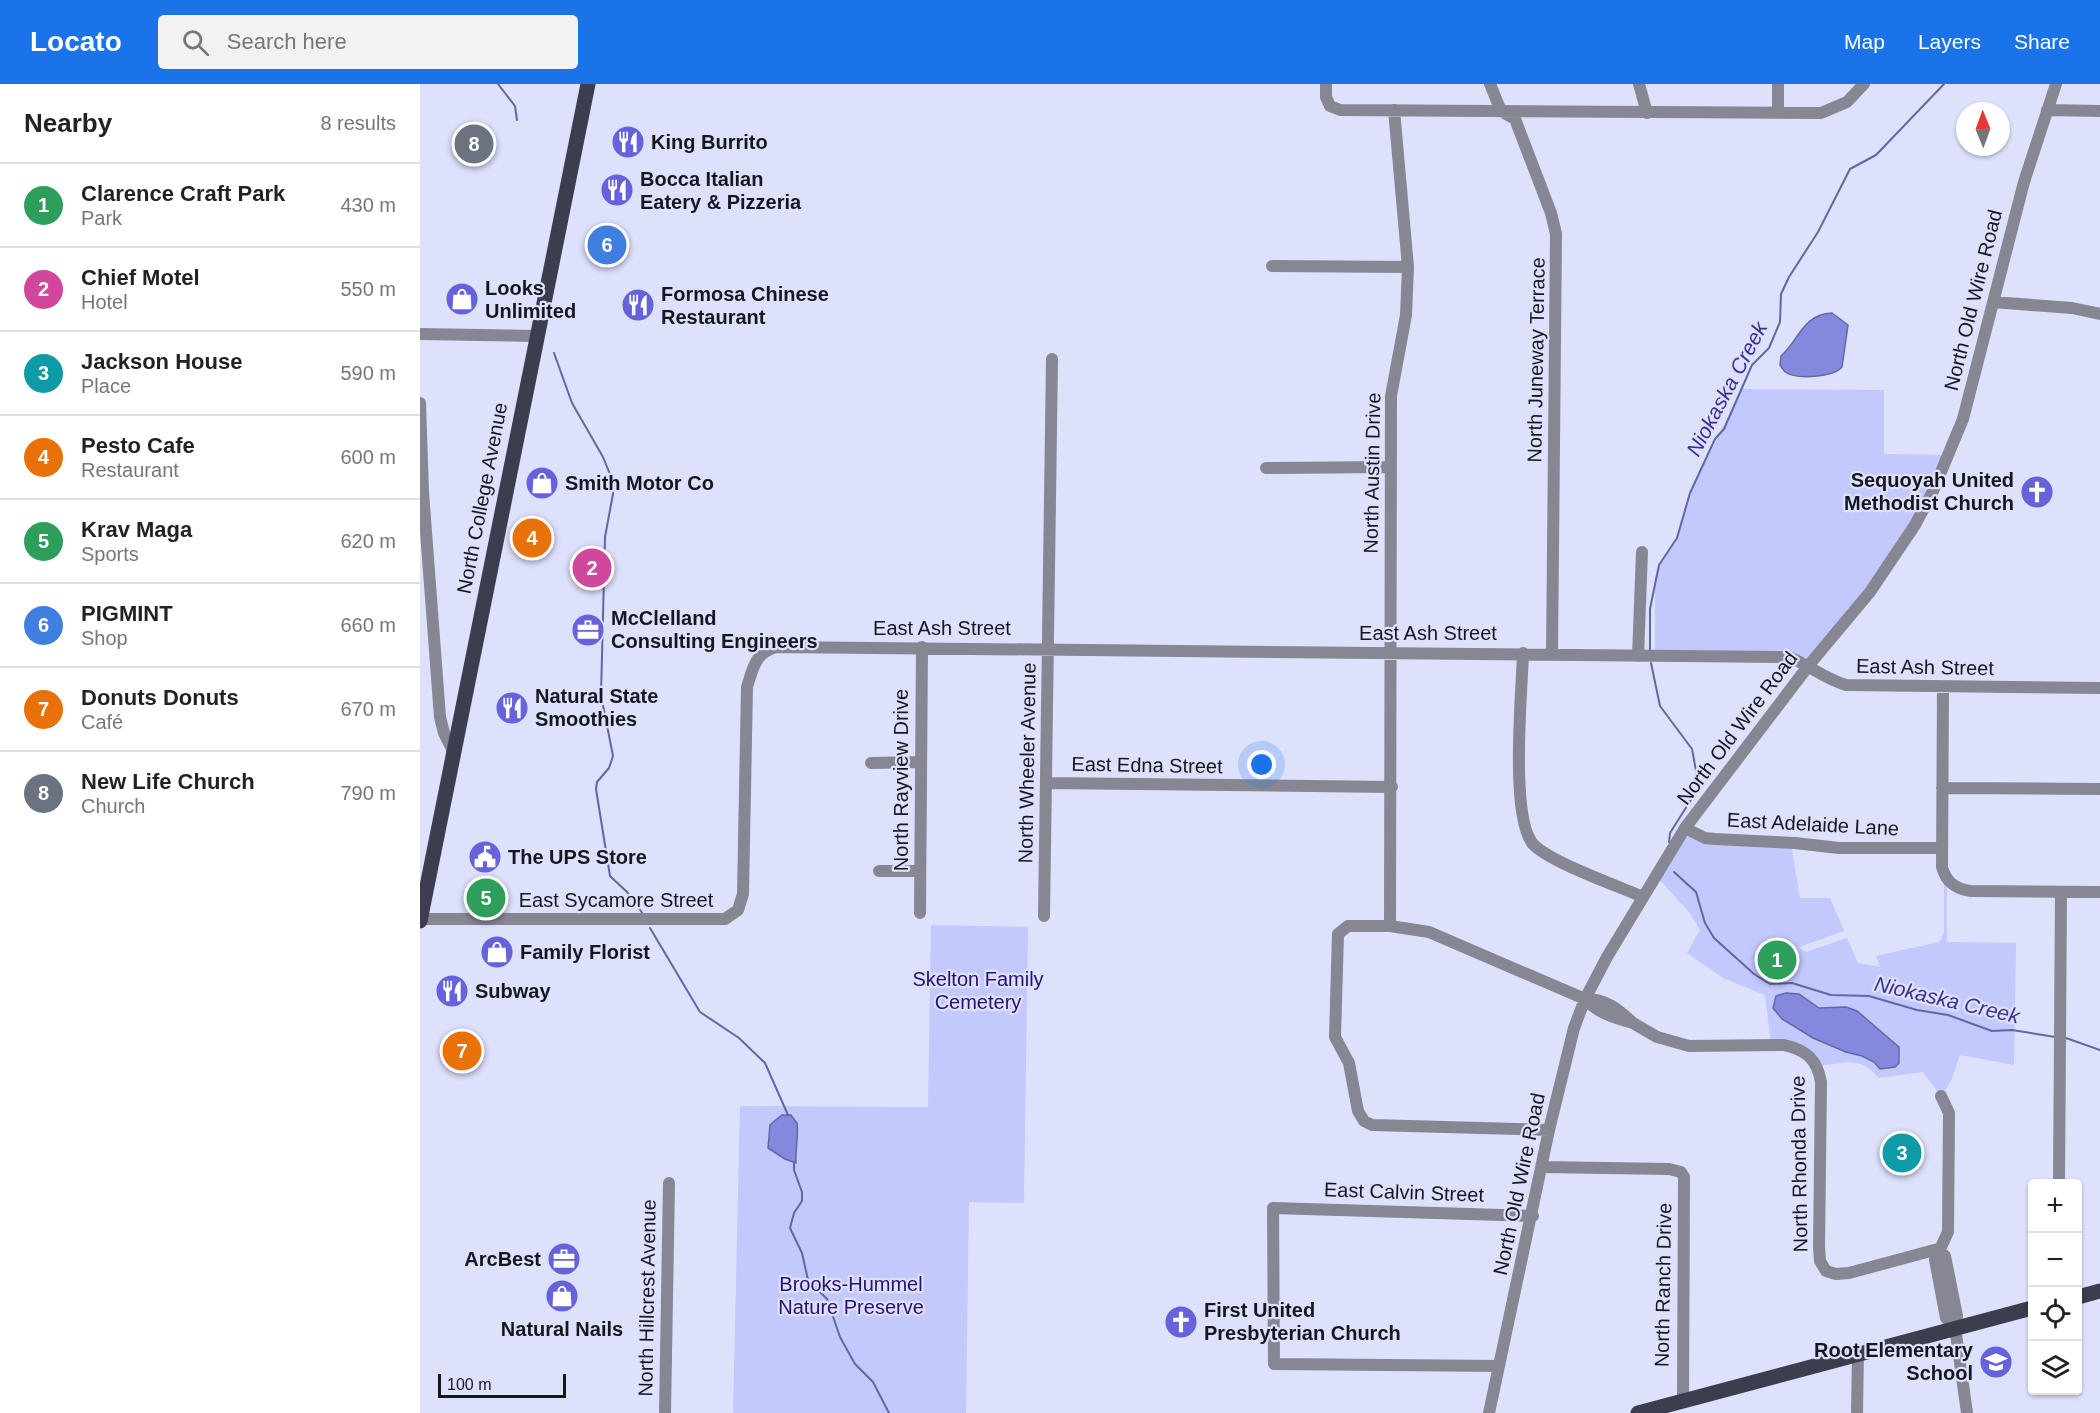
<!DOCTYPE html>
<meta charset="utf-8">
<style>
body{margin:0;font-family:Arial,sans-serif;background:#f2f2f2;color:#222}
.controls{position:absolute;right:18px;bottom:18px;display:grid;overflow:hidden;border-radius:6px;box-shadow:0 2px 4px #0004}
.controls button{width:54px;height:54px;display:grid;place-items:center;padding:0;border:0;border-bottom:2px solid #e0e0e0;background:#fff;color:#222;font:30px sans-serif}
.compass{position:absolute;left:1536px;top:18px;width:54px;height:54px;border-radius:50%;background:#fff;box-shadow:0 2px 4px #0004;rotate:359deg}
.scale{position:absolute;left:18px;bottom:15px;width:128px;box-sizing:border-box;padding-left:6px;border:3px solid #15161f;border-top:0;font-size:16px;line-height:21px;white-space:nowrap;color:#15161f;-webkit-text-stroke:4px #dee1fc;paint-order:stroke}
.you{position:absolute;left:842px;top:681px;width:21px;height:21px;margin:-15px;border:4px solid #fff;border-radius:50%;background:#1a73e8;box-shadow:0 0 0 9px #1a73e833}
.badge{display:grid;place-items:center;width:39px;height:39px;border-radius:50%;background:#1a73e8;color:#fff;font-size:20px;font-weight:700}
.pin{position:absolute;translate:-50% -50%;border:3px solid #fff;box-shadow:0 2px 6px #0006}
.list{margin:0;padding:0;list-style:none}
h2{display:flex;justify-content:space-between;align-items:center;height:78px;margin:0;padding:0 24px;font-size:26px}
h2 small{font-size:20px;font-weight:400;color:#767676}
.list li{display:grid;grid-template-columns:39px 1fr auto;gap:18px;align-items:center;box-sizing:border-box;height:84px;padding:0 24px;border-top:2px solid #e0e0e0}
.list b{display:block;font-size:22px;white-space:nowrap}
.list p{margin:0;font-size:20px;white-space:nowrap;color:#767676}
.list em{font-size:20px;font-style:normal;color:#767676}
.icon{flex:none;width:33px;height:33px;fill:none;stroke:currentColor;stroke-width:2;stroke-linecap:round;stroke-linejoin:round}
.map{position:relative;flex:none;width:1680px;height:1329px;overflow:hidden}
header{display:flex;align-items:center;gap:36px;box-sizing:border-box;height:84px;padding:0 30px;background:#1a73e8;color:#fff}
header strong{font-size:28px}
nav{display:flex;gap:33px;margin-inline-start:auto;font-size:21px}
.search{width:420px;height:54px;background:#f2f2f2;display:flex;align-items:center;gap:15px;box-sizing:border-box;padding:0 21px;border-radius:6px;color:#767676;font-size:22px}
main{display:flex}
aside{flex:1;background:#fff}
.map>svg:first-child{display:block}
</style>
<header>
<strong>Locato</strong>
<div class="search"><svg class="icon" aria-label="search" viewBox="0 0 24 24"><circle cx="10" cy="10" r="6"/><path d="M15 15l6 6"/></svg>Search here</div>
<nav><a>Map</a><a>Layers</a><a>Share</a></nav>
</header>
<main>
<aside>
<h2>Nearby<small>8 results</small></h2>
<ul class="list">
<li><span class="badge" style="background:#2e9e5b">1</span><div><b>Clarence Craft Park</b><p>Park</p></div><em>430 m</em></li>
<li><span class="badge" style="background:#d1479c">2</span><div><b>Chief Motel</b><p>Hotel</p></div><em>550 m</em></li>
<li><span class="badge" style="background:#0f9aa8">3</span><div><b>Jackson House</b><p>Place</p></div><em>590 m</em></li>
<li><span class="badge" style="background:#e8710a">4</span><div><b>Pesto Cafe</b><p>Restaurant</p></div><em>600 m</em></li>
<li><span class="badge" style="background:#2e9e5b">5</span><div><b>Krav Maga</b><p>Sports</p></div><em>620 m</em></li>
<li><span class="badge" style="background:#3f7fe0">6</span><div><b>PIGMINT</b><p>Shop</p></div><em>660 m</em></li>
<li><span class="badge" style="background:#e8710a">7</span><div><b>Donuts Donuts</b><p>Café</p></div><em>670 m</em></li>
<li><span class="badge" style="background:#6b7280">8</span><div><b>New Life Church</b><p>Church</p></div><em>790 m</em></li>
</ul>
</aside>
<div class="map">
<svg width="1680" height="1329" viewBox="0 0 1680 1329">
<rect width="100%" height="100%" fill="#dee1fc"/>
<path fill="#c3c8fd" d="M 1322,305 L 1464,306 L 1464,370 L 1529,371 L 1495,441 L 1389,581 L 1369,573 L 1235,572 L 1235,494 L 1239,481 L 1255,459 L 1270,409 Z
M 1265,744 L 1285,754 L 1371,759 L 1380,814 L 1410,814 L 1424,847 L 1379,863 L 1386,868 L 1427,854 L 1438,879 L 1460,883 L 1456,872 L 1519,858 L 1524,850 L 1524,791 L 1527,795 L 1527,858 L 1596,859 L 1594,981 L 1540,971 L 1531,997 L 1521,1012 L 1503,988 L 1458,994 C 1443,971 1421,979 1397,982 L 1391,972 L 1351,961 L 1345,911 L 1303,894 L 1267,869 L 1280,846 L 1270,829 L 1236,792 Z
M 511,841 L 608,843 L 604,1119 L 549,1118 L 546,1329 L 313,1329 L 320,1022 L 508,1023 Z"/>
<path fill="#8589de" stroke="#6366a5" stroke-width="1.5" d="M 1412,229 L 1428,241 L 1422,283 C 1413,293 1377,296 1365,288 L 1360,281 L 1361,272 C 1379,256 1383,230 1412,229 Z
M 1366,909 L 1379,910 L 1399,924 L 1426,923 L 1437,927 L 1479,963 L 1479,979 L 1475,983 L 1460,985 L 1454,978 L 1442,972 L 1426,968 L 1393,954 L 1362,935 L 1353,924 L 1356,912 Z
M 362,1031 L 371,1031 L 377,1039 C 379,1053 375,1065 376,1079 L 365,1075 L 348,1064 L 350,1041 Z"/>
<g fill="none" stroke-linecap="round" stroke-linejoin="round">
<path stroke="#6366a5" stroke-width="2" d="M 78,0 L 95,22 L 97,36
M 134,269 L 152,319 L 183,373 L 193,398 L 193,410 L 185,453 L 181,611 L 193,672 L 189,684 L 177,698 L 176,705 L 190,792 L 207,808 L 223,830
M 1230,566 L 1230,525 L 1239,481 L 1257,454 L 1270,409 L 1295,355 L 1304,345 L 1332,281 L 1349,264 L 1360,238 L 1361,210 L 1369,193 L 1398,148 L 1430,85 L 1456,71 L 1524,0
M 1231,579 L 1240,622 L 1272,665 L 1279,703 L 1250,749 L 1249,758
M 1254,788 L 1276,808 L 1285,839 L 1294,854 L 1334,890 L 1350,900 L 1372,899 L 1411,911 L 1449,912 L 1497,926 L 1528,931 L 1572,947 L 1592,946 L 1635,953
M 230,844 L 280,928 L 319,954 L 345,979 L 368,1031
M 1646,954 L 1680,966
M 374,1078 L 374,1086 L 382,1108 L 382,1117 L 374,1129 L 370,1144 L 382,1169 L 388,1196 L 407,1215 L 420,1253 L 435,1280 L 453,1298 L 469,1329"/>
<path stroke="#868792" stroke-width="12" d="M 906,0 L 906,13 L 910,22 L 920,26 L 1401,29 L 1427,18 L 1444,0
M 1070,0 L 1081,27 L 1095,35 L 1131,129 L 1136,150 L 1132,570
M 1219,0 L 1227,29
M 1358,0 L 1358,28
M 1627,26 L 1680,27
M 852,182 L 988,183
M 1573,218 L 1652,224 L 1680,230
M 0,250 L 116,252
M 0,319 L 3,408 L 20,633 L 24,649 L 33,667
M 846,384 L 970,383
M 1103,569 C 1102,606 1089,740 1115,762 C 1135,780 1196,801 1223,813
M 1218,572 L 1222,468
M 1523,603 L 1522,783 C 1526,798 1535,805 1551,807 L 1680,808
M 451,679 L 501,678
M 626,699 L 972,703
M 1522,704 L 1680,705
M 1265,744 L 1285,754 L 1295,755 L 1375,759 L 1419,764 L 1522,764
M 459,787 L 500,787
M 500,829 L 502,563
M 624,832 L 632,275
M 0,835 L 305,835 L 318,826 L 323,810 L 327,603 C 333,584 335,569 356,563 L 1369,573 C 1389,581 1405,595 1426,601 L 1680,604
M 970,842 L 971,312 L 986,231 L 988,183 L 974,26
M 1213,939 L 1237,953 L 1269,962 L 1364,961 C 1386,966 1397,975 1401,998 L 1399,1163 L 1400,1177 L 1406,1187 L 1416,1190 L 1429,1189 L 1518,1165
M 1521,1012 L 1529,1029 L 1528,1148 L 1515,1176 L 1526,1234 L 1535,1243
M 1129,1046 L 952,1041 L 944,1037 L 938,1027 L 929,979 L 915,953 L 918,850 L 928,842 L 970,842 L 1009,848 L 1165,915 C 1185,914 1199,926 1213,939 C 1194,934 1178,929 1165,915
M 1122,1083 L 1249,1085 L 1261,1088 L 1264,1093 L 1263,1316
M 1639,1100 L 1641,808
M 1518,1165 L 1525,1172 L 1537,1232 L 1535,1243 L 1547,1329
M 1079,1282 L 854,1280 L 853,1124 L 1113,1132
M 245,1329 L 249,1099
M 1069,1329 L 1129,1046 L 1154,944 L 1165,915 L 1187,873 L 1265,744 L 1389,581 L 1450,508 L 1495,441 L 1513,407 L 1543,335 L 1604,98 L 1636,0
M 1437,1329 L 1438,1269"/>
<path stroke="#3c3e50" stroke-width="15" d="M 0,837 L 168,0
M 1658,1213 L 1680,1207
M 1218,1329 L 1612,1224"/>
</g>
<defs>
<symbol id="restaurant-disc" viewBox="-11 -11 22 22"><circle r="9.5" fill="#6662db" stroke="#dee1fc"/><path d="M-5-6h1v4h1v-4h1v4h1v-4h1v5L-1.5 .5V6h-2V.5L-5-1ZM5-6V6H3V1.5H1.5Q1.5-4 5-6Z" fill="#fff"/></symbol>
<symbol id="shop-disc" viewBox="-11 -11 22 22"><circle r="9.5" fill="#6662db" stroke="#dee1fc"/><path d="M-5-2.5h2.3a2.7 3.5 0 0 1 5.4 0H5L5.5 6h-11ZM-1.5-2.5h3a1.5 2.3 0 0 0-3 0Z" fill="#fff"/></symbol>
<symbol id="church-disc" viewBox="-11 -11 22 22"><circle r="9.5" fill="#6662db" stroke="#dee1fc"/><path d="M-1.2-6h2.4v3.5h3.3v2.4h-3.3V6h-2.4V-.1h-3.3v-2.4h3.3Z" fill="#fff"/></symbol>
<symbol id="office-disc" viewBox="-11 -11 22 22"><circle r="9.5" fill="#6662db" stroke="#dee1fc"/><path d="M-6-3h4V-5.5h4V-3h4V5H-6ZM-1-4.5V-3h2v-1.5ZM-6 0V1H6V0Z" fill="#fff"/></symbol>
<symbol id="civic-disc" viewBox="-11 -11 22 22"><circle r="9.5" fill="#6662db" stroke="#dee1fc"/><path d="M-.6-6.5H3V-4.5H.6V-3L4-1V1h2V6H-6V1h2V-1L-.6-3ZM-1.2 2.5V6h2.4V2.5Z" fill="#fff"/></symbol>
<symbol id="school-disc" viewBox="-11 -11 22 22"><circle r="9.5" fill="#6662db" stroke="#dee1fc"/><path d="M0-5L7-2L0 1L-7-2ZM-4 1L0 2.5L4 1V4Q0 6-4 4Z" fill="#fff"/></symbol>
</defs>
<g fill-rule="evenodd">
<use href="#restaurant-disc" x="189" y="39" width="38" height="38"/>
<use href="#restaurant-disc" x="178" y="87" width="38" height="38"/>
<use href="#shop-disc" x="23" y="196" width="38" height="38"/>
<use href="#restaurant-disc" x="199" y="202" width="38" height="38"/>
<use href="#shop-disc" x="103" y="380" width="38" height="38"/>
<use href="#church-disc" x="1598" y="389" width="38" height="38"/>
<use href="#office-disc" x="149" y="527" width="38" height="38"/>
<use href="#restaurant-disc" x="73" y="605" width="38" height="38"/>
<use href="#civic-disc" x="46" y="754" width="38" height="38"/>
<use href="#shop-disc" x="58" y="849" width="38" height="38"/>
<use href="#restaurant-disc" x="13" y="888" width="38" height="38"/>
<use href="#office-disc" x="125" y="1156" width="38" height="38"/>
<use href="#shop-disc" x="123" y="1193" width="38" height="38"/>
<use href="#church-disc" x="742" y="1219" width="38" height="38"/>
<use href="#school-disc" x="1557" y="1259" width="38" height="38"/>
</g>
<g text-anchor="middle" stroke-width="4.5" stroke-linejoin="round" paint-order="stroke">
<g font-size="20" font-weight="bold" fill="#15161f" stroke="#dee1fc" text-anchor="start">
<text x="231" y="65">King Burrito</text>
<text x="220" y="102">Bocca Italian<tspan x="220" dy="23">Eatery &amp; Pizzeria</tspan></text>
<text x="65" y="211">Looks<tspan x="65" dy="23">Unlimited</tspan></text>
<text x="241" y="217">Formosa Chinese<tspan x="241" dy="23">Restaurant</tspan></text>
<text x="1594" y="403" text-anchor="end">Sequoyah United<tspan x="1594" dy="23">Methodist Church</tspan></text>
<text x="145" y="406">Smith Motor Co</text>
<text x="191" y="541">McClelland<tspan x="191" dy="23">Consulting Engineers</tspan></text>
<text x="115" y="619">Natural State<tspan x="115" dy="23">Smoothies</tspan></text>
<text x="88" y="780">The UPS Store</text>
<text x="100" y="875">Family Florist</text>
<text x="55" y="914">Subway</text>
<text x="121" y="1182" text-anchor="end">ArcBest</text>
<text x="784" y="1233">First United<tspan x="784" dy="23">Presbyterian Church</tspan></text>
<text x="142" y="1252" text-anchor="middle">Natural Nails</text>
<text x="1553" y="1273" text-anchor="end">Root Elementary<tspan x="1553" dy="23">School</tspan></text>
</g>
<g font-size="20" fill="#15161f" stroke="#dee1fc">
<text transform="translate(1553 216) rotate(-76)" y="7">North Old Wire Road</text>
<text transform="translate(1116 276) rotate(-89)" y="7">North Juneway Terrace</text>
<text transform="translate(952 389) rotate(-89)" y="7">North Austin Drive</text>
<text transform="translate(62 414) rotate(-79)" y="7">North College Avenue</text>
<text x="522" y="551">East Ash Street</text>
<text x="1008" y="556">East Ash Street</text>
<text transform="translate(1505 583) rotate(1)" y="7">East Ash Street</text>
<text transform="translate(1317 644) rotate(-53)" y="7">North Old Wire Road</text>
<text transform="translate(607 679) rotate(-89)" y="7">North Wheeler Avenue</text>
<text transform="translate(727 681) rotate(1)" y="7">East Edna Street</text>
<text transform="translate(481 696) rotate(-90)" y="7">North Rayview Drive</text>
<text transform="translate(1393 740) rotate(3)" y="7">East Adelaide Lane</text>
<text x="196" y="823">East Sycamore Street</text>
<text transform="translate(1379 1080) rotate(-91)" y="7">North Rhonda Drive</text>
<text transform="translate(1099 1100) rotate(-78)" y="7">North Old Wire Road</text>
<text transform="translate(984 1108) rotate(2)" y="7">East Calvin Street</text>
<text transform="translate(1243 1201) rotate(-89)" y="7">North Ranch Drive</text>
<text transform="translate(227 1214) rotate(-89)" y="7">North Hillcrest Avenue</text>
</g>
<g font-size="20" fill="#250f74" stroke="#dee1fc">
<text x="558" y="902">Skelton Family<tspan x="558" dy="23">Cemetery</tspan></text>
<text x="431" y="1207">Brooks-Hummel<tspan x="431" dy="23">Nature Preserve</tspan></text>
</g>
<g font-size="21" font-style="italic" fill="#3a3093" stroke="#dee1fc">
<text transform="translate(1307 305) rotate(-62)" y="7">Niokaska Creek</text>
<text transform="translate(1527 916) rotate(13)" y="7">Niokaska Creek</text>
</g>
</g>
</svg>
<div class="controls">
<button>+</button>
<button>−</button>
<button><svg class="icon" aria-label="locate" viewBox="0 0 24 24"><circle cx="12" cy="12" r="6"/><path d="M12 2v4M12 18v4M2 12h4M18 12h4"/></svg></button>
<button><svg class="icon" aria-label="layers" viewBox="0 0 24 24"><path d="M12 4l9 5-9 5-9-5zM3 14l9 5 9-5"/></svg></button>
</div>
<svg class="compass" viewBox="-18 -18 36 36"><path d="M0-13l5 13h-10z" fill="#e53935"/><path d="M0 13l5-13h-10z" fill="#767676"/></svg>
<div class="scale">100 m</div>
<div class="you"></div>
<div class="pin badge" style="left:1357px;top:876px;background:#2e9e5b">1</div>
<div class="pin badge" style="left:172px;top:484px;background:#d1479c">2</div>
<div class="pin badge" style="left:1482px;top:1069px;background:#0f9aa8">3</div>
<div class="pin badge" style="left:112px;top:454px;background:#e8710a">4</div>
<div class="pin badge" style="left:66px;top:814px;background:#2e9e5b">5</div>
<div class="pin badge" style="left:187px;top:161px;background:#3f7fe0">6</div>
<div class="pin badge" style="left:42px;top:967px;background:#e8710a">7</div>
<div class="pin badge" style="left:54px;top:60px;background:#6b7280">8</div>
</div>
</main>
